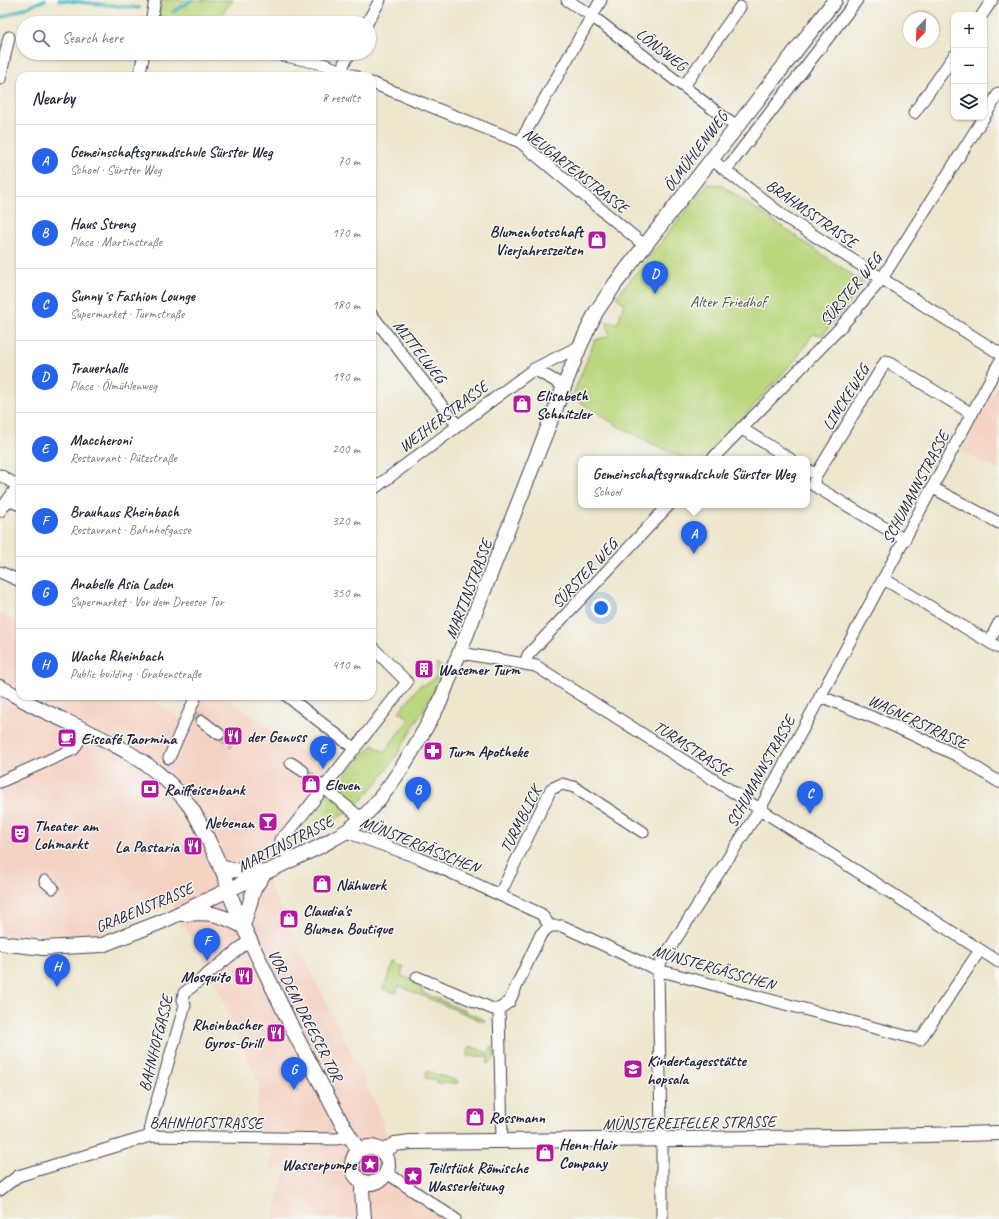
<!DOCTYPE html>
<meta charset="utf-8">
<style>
body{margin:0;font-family:Caveat,sans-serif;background:#f2f2f3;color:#1f2937}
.controls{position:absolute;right:12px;top:12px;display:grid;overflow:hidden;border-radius:8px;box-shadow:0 1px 3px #0004}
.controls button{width:36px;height:36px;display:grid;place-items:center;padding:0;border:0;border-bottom:1px solid #e0e1e3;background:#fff;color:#1f2937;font:20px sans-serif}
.compass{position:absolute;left:903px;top:12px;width:36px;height:36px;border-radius:50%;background:#fff;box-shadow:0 1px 3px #0004;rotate:203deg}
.you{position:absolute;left:601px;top:608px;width:14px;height:14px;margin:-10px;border:3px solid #fff;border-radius:50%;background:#1a73e8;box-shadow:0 0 0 6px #1a73e833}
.badge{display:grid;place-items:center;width:26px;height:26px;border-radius:50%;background:#2563eb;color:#fff;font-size:13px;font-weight:700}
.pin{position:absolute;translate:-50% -33px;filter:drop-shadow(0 1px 2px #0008)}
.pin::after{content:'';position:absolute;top:21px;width:14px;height:12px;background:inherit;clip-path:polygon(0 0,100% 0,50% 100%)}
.popup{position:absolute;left:578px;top:456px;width:232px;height:52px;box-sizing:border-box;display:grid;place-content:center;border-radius:8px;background:#fff;filter:drop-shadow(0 1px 3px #0005);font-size:13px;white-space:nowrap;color:#747a83}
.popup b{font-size:15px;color:#1f2937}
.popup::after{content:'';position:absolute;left:50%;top:100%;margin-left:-8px;border:8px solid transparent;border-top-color:#fff}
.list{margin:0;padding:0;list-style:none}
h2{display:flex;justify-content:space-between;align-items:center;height:52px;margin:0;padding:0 16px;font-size:17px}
h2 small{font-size:13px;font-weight:400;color:#747a83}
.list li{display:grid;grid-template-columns:26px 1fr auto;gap:12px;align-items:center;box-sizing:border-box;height:72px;padding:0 16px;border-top:1px solid #e0e1e3}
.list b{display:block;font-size:15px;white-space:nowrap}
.list p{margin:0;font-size:13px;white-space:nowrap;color:#747a83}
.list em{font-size:13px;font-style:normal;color:#747a83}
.icon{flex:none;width:22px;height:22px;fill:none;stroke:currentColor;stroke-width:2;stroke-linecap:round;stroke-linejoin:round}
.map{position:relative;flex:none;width:999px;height:1219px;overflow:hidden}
.search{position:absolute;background:#fff;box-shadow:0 1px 3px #0004;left:16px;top:16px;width:360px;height:44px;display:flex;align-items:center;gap:10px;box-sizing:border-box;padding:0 14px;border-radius:22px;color:#747a83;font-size:15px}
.panel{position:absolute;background:#fff;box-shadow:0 1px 3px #0004;left:16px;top:72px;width:360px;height:628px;border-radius:12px}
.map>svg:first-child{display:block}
</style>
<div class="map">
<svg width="999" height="1219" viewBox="0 0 999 1219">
<rect width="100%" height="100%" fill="#f6f6f2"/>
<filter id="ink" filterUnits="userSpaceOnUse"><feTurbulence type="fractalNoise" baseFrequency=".025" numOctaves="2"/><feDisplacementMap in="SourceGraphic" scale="8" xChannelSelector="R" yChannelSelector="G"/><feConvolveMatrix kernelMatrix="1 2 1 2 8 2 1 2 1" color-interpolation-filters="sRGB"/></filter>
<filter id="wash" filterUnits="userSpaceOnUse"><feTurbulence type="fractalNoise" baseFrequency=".012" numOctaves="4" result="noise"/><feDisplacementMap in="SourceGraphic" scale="16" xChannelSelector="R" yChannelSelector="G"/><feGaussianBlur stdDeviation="0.9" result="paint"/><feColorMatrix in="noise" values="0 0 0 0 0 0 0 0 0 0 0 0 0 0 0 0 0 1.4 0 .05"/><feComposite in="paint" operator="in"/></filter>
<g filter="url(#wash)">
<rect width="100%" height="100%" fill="#eee6cd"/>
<path fill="#f5d2c2" d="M 999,381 L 999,471 L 961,451 Z
M 0,613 L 20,624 L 20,696 L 144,696 L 187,721 L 199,696 L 223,696 L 331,772 L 259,864 L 376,1104 L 399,1175 L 449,1219 L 320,1219 L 308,1217 L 307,1219 L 273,1219 L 286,1169 L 270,1168 L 273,1134 L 255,1132 L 259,1085 L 213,977 L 172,904 L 102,933 L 0,934 Z"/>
<path fill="#bad77e" stroke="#6e7c5c" d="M 162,0 L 233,0 L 215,23 L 162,23 L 158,17 Z
M 708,184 L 721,185 L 864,283 L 823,335 L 813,334 L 796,359 L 705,459 L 686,459 L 655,445 L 618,426 L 572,397 L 595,340 L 609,336 L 607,322 L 618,323 L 624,303 L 616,297 Z
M 436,663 L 442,666 L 446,674 L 436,696 L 430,698 L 396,757 L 377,783 L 355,807 L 293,846 L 289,845 L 288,837 L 373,745 L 384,752 L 409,719 L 399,712 L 420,685 C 433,684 439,676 436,663 Z
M 394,963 L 403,968 L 401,976 L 424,984 L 422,992 L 485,1020 L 484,1022 L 399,986 L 396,993 L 383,989 Z
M 470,1046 L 488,1053 L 492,1046 C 497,1052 496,1060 488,1064 L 488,1056 L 467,1056 Z
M 427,1071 L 457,1081 L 458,1083 L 437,1083 L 437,1080 L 425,1078 Z
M360 1166a10 10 0 1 1 20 0a10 10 0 1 1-20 0Z"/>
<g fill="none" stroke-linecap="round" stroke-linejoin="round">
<path stroke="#43b2be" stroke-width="3.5" d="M 59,0 L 139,8
M 173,12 L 192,0
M 0,18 L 45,0"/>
</g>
</g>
<g filter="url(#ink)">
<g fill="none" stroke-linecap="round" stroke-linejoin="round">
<path stroke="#c5bfb0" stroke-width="11" stroke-dasharray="11 5.5" stroke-linecap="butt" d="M 192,714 L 202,721
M 219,734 L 234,747
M 303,771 L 319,784"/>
<defs>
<path id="minor" d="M 567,0 L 592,16 L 735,126
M 982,15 L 992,0
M 151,23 L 155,0
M 367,23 L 380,0
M 271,53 L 323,64 L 355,76
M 139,76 L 144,53
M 342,76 L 344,63 L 350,53
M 0,79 L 9,37
M 372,83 L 520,142 L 644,245
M 684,86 L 740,7
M 914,113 L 954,56
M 984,117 L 999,93
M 520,142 L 601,0
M 711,159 L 785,217 L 999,353
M 726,170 L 857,0
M 372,315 L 457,425
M 534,369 L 564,386
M 741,428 L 790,459
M 712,459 L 838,330 L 881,280 L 984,117
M 807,469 L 816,475 L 886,361 L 972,414
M 0,475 L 18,486
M 816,475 L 813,485 L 905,540
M 933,488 L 999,523
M 372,490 L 534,369 L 580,346
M 8,500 L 20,505
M 0,511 L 20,483
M 0,572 L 20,581
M 884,579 L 999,648
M 989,642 L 999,623
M 461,653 L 536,666 L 999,962
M 525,664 L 528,655 L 669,505
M 287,696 L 355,749
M 820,696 L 894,726 L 956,755 L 999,782
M 202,721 L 219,734
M 169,758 L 196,696
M 291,763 L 303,771
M 0,782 L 74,749 L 86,729
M 319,784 L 361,818
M 346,832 L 419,858 L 541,914 L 550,926 L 562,926 L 658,970 L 920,1040 L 980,950
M 290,861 L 280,840 L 292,828 L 407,682 L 372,647
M 45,881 L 53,888
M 500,894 L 551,789 L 562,784 L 574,787 L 643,832
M 417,977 L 493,1009 L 499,1009 L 509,1002 L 541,934 L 550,926
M 499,1009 L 502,1140
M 150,1136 L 151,1121 L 185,1005 L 183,999 L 184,993 L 250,940
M 387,1173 L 455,1219
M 0,1190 L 18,1176 L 150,1136 L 336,1139 L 350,1137
M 662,1219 L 662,1139 L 661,1130 L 658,970 L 661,962 L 760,809 L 999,363"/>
<path id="major" d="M 0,687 C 13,694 26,702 40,709 C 94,735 151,755 189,805 C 204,826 214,855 226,878 L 228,890 L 243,926 L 296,1036 L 341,1122 L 359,1151
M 220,867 L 233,870 L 265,872
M 182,914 C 212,912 216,913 243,926
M 243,926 L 254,889 L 263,875
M 0,943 L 43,948 L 102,945 L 161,922 L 321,846 C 329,841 337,837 345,832 C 382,808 419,741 440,702 L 580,346 L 596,312 L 615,284 L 835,0
M352 1165a18 18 0 1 1 36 0a18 18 0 1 1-36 0Z
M 382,1152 L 395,1144 L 411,1142 L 847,1137 L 999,1133
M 364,1182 L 362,1190 L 364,1219"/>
</defs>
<use href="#minor" stroke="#413f51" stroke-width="13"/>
<use href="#major" stroke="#413f51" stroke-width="16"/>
<use href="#minor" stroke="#fff" stroke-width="11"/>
<use href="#major" stroke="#fff" stroke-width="14"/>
</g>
</g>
<defs>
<symbol id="shop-square" viewBox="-11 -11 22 22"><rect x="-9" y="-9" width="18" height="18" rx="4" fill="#b5179e" stroke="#f6f6f2"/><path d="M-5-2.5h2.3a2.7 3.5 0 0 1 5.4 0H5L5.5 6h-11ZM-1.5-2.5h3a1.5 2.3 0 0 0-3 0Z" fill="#fff"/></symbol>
<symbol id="building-square" viewBox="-11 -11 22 22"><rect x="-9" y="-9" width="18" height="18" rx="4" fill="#b5179e" stroke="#f6f6f2"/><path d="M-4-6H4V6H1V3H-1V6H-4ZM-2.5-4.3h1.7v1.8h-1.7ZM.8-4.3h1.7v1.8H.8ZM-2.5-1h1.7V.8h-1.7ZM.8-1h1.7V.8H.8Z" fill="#fff"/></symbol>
<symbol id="restaurant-square" viewBox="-11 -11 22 22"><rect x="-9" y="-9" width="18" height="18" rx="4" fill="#b5179e" stroke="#f6f6f2"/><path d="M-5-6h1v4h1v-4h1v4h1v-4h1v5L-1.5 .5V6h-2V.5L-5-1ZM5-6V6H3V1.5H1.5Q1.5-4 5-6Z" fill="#fff"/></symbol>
<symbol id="cafe-square" viewBox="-11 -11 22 22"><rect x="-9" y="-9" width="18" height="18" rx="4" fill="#b5179e" stroke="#f6f6f2"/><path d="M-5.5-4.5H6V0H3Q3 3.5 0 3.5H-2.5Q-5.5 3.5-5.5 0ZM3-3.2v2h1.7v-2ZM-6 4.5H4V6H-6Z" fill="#fff"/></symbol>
<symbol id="pharmacy-square" viewBox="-11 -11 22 22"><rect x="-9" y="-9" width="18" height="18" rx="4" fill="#b5179e" stroke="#f6f6f2"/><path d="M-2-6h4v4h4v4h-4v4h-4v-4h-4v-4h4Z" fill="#fff"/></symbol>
<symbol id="bank-square" viewBox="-11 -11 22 22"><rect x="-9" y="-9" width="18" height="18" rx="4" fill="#b5179e" stroke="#f6f6f2"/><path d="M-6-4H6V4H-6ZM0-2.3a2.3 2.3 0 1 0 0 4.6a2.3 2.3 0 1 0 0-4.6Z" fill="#fff"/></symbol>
<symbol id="bar-square" viewBox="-11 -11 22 22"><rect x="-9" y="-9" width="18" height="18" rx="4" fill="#b5179e" stroke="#f6f6f2"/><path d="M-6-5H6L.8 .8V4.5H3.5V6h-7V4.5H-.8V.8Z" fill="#fff"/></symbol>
<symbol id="theatre-square" viewBox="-11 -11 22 22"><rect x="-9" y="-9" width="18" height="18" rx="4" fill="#b5179e" stroke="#f6f6f2"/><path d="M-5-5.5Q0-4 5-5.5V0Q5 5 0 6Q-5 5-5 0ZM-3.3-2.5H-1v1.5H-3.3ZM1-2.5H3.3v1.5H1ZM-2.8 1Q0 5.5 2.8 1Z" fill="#fff"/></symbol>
<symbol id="school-square" viewBox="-11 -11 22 22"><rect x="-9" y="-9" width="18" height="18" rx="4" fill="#b5179e" stroke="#f6f6f2"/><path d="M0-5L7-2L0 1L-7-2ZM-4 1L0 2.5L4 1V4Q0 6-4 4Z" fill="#fff"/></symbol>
<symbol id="sight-square" viewBox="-11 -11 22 22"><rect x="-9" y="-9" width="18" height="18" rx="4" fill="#b5179e" stroke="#f6f6f2"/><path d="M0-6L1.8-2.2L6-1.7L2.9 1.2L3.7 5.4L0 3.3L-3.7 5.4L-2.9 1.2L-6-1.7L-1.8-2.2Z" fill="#fff"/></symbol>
</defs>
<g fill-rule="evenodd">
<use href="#shop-square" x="586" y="229" width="22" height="22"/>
<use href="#shop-square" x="511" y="393" width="22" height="22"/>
<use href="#building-square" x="413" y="658" width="22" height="22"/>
<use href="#restaurant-square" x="222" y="725" width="22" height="22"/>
<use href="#cafe-square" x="56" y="727" width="22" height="22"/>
<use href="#pharmacy-square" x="422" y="740" width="22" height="22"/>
<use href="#shop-square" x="300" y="773" width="22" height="22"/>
<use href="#bank-square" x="139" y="778" width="22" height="22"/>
<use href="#bar-square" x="257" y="811" width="22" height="22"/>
<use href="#theatre-square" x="9" y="823" width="22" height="22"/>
<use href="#restaurant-square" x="182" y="835" width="22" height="22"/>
<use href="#shop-square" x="311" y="873" width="22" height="22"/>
<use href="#shop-square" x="278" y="908" width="22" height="22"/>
<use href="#restaurant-square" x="233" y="965" width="22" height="22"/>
<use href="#restaurant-square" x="265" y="1022" width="22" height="22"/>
<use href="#school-square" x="622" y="1058" width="22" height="22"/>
<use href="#shop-square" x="464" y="1106" width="22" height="22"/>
<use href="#shop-square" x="534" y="1142" width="22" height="22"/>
<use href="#sight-square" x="359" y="1153" width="22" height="22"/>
<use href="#sight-square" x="402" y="1165" width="22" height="22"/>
</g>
<g text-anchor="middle" stroke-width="3" stroke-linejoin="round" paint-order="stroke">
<g font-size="16" fill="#22223b" stroke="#f6f6f2">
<text transform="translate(662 49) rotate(38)" y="6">LÖNSWEG</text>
<text transform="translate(695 151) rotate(-53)" y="6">ÖLMÜHLENWEG</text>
<text transform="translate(576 170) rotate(38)" y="6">NEUGARTENSTRASSE</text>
<text transform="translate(812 213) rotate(35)" y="6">BRAHMSSTRASSE</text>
<text transform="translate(850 289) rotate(-51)" y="6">SÜRSTER WEG</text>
<text transform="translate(420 351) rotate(52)" y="6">MITTELWEG</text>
<text transform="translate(845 397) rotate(-58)" y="6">LINCKEWEG</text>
<text transform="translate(443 416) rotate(-37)" y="6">WEIHERSTRASSE</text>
<text transform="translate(915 487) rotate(-62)" y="6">SCHUMANNSTRASSE</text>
<text transform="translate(584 573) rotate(-47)" y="6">SÜRSTER WEG</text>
<text transform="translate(468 589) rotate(-69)" y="6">MARTINSTRASSE</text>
<text transform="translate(918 721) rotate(25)" y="6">WAGNERSTRASSE</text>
<text transform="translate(693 748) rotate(33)" y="6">TURMSTRASSE</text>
<text transform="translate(760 771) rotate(-61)" y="6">SCHUMANNSTRASSE</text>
<text transform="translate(520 819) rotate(-63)" y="6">TURMBLICK</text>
<text transform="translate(285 843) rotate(-27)" y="6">MARTINSTRASSE</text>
<text transform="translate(420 844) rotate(22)" y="6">MÜNSTERGÄSSCHEN</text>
<text transform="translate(144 907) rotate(-23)" y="6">GRABENSTRASSE</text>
<text transform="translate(714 967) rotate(16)" y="6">MÜNSTERGÄSSCHEN</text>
<text transform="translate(306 1015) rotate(63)" y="6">VOR DEM DREESER TOR</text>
<text transform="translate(155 1043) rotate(-76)" y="6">BAHNHOFGASSE</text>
<text x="206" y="1128">BAHNHOFSTRASSE</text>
<text transform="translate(689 1122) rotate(-1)" y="6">MÜNSTEREIFELER STRASSE</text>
</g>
<g font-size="16" font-weight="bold" fill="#22223b" stroke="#f6f6f2" text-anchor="start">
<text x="583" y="237" text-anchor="end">Blumenbotschaft<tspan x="583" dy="18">Vierjahreszeiten</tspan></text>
<text x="536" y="401">Elisabeth<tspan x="536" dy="18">Schnitzler</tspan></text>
<text x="438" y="675">Wasemer Turm</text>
<text x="247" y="742">der Genuss</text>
<text x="81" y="744">Eiscafé Taormina</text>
<text x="447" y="757">Turm Apotheke</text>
<text x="325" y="790">Eleven</text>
<text x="164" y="795">Raiffeisenbank</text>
<text x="254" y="828" text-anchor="end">Nebenan</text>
<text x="34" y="831">Theater am<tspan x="34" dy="18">Lohmarkt</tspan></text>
<text x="179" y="852" text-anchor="end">La Pastaria</text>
<text x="336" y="890">Nähwerk</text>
<text x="303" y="916">Claudia's<tspan x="303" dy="18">Blumen Boutique</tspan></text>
<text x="230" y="982" text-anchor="end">Mosquito</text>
<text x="262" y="1030" text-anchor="end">Rheinbacher<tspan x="262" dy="18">Gyros-Grill</tspan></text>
<text x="647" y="1066">Kindertagesstätte<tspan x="647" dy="18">hopsala</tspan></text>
<text x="489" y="1123">Rossmann</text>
<text x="559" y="1150">Henn Hair<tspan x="559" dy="18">Company</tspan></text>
<text x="356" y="1170" text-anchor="end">Wasserpumpe</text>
<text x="427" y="1173">Teilstück Römische<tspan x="427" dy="18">Wasserleitung</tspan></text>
</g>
<g font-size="16" fill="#50584f" stroke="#f6f6f2">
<text x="728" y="307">Alter Friedhof</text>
</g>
</g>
</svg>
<div class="controls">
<button>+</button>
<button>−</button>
<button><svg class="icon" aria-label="layers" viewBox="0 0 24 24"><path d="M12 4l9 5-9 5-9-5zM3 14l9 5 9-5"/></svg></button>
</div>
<svg class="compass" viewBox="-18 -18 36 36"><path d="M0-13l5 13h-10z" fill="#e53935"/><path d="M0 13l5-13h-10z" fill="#747a83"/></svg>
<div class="you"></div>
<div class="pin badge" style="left:694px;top:554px">A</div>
<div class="popup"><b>Gemeinschaftsgrundschule Sürster Weg</b>School</div>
<div class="pin badge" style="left:418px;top:810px">B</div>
<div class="pin badge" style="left:810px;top:814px">C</div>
<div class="pin badge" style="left:655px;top:294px">D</div>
<div class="pin badge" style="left:323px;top:769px">E</div>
<div class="pin badge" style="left:207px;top:961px">F</div>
<div class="pin badge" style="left:294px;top:1090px">G</div>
<div class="pin badge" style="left:57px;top:987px">H</div>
<div class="search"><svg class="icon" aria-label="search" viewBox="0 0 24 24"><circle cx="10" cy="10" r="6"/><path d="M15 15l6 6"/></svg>Search here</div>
<section class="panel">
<h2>Nearby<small>8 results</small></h2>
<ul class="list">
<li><span class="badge">A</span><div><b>Gemeinschaftsgrundschule Sürster Weg</b><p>School · Sürster Weg</p></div><em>70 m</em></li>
<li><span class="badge">B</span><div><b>Haus Streng</b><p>Place · Martinstraße</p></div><em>170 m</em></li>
<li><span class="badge">C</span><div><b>Sunny´s Fashion Lounge</b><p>Supermarket · Turmstraße</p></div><em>180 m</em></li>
<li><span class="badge">D</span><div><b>Trauerhalle</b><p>Place · Ölmühlenweg</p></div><em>190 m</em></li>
<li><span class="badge">E</span><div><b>Maccheroni</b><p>Restaurant · Pützstraße</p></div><em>200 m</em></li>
<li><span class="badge">F</span><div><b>Brauhaus Rheinbach</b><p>Restaurant · Bahnhofgasse</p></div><em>320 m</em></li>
<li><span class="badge">G</span><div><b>Anabelle Asia Laden</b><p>Supermarket · Vor dem Dreeser Tor</p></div><em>350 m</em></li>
<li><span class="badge">H</span><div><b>Wache Rheinbach</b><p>Public building · Grabenstraße</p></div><em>410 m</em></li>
</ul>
</section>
</div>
